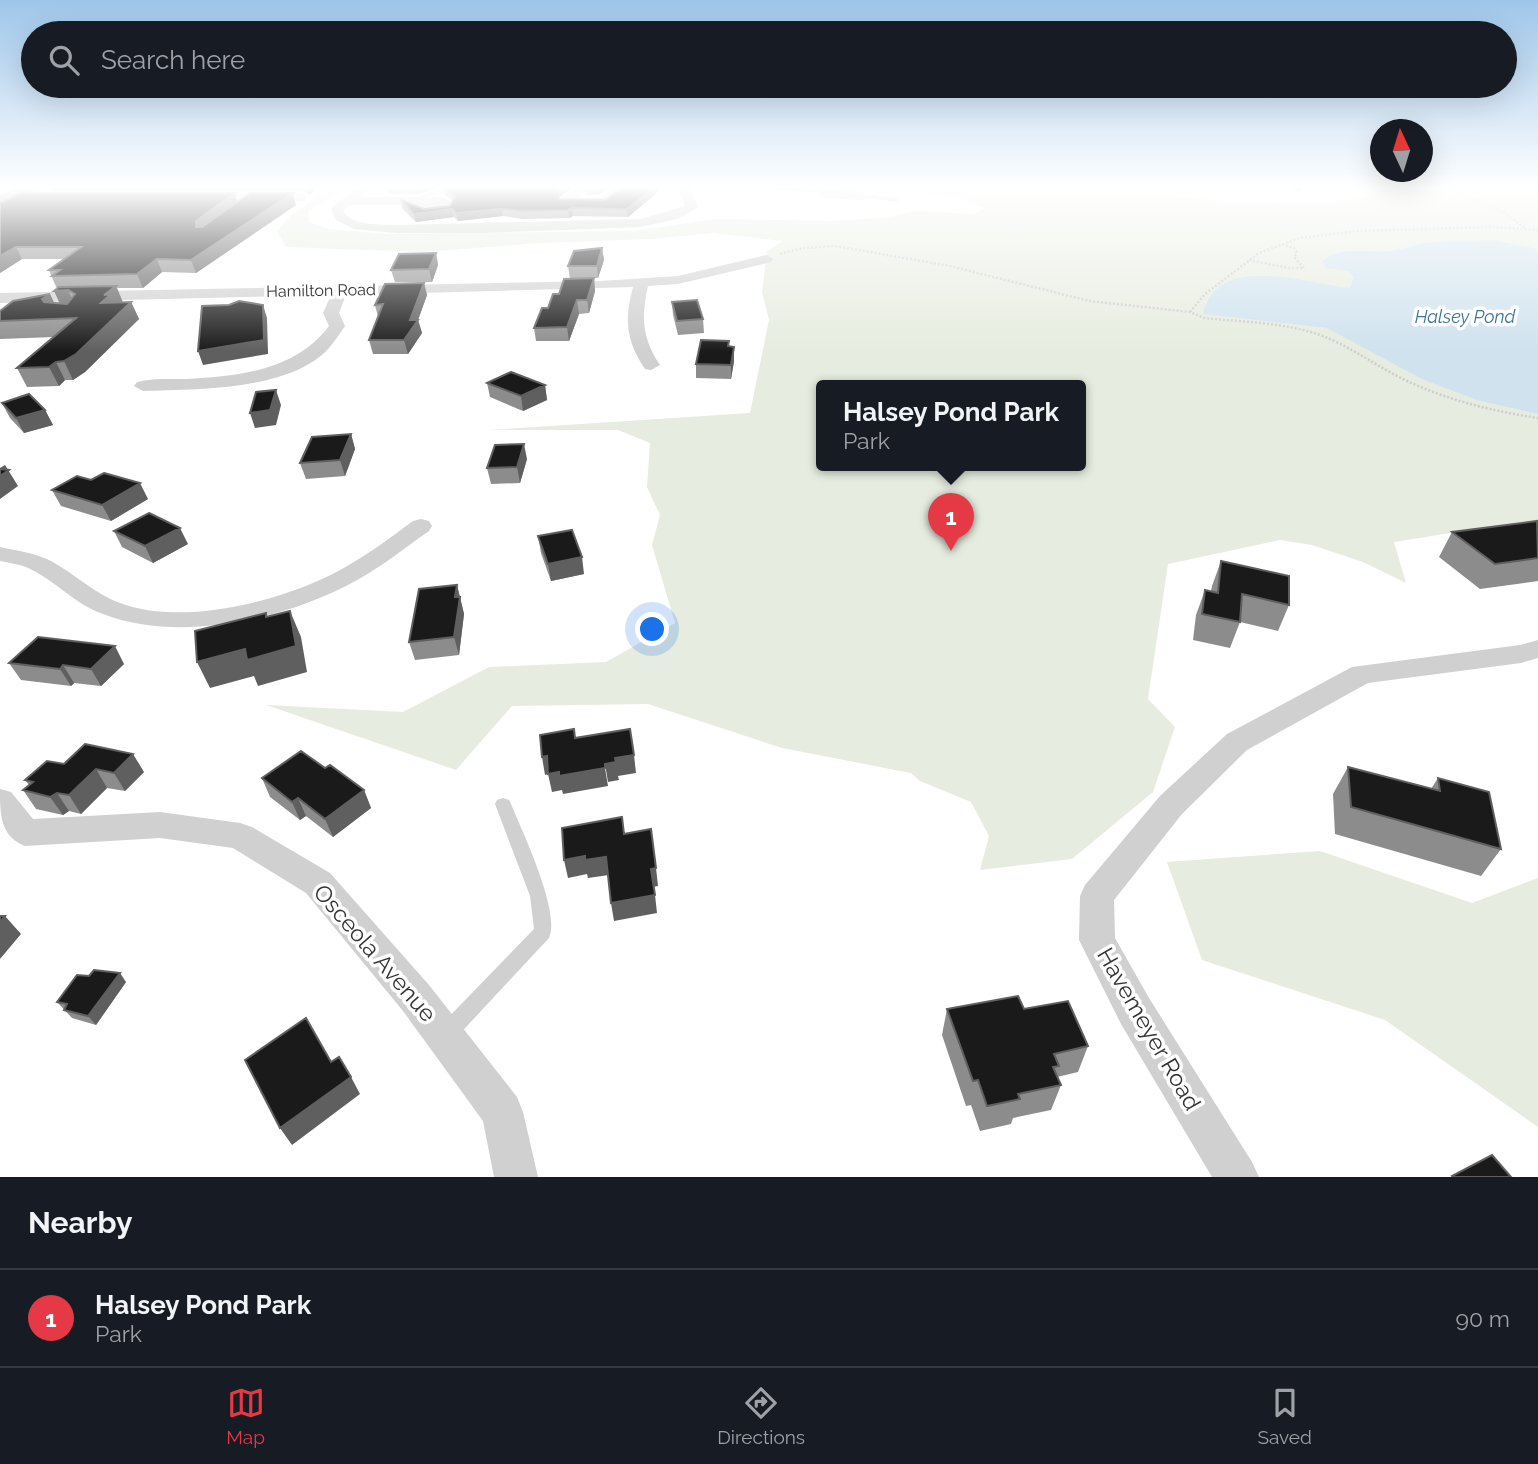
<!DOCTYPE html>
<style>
body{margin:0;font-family:Raleway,sans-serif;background:#20242c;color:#f1f3f6}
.compass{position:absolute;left:1370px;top:119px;width:63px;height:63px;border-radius:50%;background:#171b24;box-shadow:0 7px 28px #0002;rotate:356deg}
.you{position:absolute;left:653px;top:630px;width:24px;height:24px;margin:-18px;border:5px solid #fff;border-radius:50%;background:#1a73e8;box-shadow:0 0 0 10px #1a73e833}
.badge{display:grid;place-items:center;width:46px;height:46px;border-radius:50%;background:#e63946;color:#fff;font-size:23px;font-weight:700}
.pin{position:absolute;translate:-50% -58px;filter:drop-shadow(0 2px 4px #0008)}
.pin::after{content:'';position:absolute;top:37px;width:24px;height:21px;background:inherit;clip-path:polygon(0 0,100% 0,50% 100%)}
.popup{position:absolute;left:816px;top:380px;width:270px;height:91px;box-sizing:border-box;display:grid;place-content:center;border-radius:7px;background:#171b24;filter:drop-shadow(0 2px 5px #0005);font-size:23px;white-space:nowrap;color:#9ea1a6}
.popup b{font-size:26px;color:#f1f3f6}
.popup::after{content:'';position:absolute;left:50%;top:100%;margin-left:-14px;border:14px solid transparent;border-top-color:#171b24}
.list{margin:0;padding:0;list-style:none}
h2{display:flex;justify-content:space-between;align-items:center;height:91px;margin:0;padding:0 28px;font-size:30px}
h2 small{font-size:23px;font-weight:400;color:#9ea1a6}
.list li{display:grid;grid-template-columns:46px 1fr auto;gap:21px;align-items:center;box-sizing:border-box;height:98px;padding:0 28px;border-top:2px solid #363941}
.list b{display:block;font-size:26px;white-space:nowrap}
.list p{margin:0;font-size:23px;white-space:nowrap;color:#9ea1a6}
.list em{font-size:23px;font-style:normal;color:#9ea1a6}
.icon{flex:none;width:38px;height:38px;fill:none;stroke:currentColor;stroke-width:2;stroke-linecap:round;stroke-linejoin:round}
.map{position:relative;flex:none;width:1538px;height:1177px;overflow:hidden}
.search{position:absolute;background:#171b24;box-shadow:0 7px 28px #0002;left:21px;right:21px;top:21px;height:77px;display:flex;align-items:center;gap:18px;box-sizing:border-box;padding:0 24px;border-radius:38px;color:#9ea1a6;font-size:26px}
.sheet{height:189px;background:#171b24}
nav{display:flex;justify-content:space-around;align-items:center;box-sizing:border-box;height:98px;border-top:2px solid #363941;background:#171b24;font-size:19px;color:#9ea1a6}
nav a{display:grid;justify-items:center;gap:4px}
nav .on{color:#e63946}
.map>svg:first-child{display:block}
</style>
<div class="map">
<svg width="1538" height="1177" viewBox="0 0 1538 1177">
<rect width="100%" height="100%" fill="#fff"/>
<path fill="#e6ecdf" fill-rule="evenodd" d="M 331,187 L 351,187 L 308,211 L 309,222 L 330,229 L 386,234 L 633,231 L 715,219 L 831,221 L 884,218 L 915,211 L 974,214 L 985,208 L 953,196 L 862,187 L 1083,187 L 1252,204 L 1336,201 L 1382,195 L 1365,187 L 1493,187 L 1538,197 L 1538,545 L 1507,524 L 1394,542 L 1406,583 L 1363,562 L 1312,545 L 1280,540 L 1168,564 L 1148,699 L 1175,727 L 1153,792 L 1072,859 L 980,870 L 989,836 L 971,802 L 920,781 L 911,773 L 782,748 L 648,704 L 512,706 L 456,770 L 266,705 L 403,712 L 489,667 L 606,662 L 675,623 L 652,545 L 660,515 L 647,487 L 650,443 L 618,430 L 489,430 L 750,413 L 769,320 L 762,292 L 767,251 L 783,241 L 713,233 L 650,239 L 541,243 L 423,252 L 286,247 L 277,231 L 290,216 ZM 822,385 L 1080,385 L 1080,465 L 822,465 Z
M 1320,851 L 1472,903 L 1538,878 L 1538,1127 L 1385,1020 L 1202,960 L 1167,862 Z"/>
<path fill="#cfe2ee" d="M 1492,240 L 1538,249 L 1538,414 L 1477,400 L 1422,379 L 1327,328 L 1203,314 C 1217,251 1307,284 1350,288 L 1354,277 L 1348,271 L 1326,268 L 1322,261 C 1344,245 1365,254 1390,251 C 1403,250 1415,244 1427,243 C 1448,241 1471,241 1492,240 Z"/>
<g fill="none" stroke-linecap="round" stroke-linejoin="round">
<path stroke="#cdcdcd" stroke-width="2.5" stroke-dasharray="2 2" stroke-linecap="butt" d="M 1449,187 L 1503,212 L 1525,228
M 780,254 L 803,248 L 835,246 L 950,266 L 1089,301 L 1190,312 L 1204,318 C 1242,322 1283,322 1320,335 C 1350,346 1376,366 1405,380 C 1447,400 1492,411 1538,418
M 1249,260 L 1289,268 L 1304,268 L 1294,257 L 1297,253 L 1294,248 L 1284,245
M 1190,312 L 1205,294 L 1259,253 L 1300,238 L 1357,231 L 1492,227 L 1538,230"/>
<path fill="#d0d0d0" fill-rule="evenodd" d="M 449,187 L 459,187 L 408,203 L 403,202 Z
M 772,187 L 823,189 L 826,191 L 823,193 L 774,190 Z
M 863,194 L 897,198 L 900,200 L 897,202 L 861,197 Z
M 503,798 L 509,800 L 511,804 C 522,831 561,912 549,938 L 454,1040 L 447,1043 L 440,1040 L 437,1033 L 440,1026 L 534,929 L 530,896 L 495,804 L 497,800 Z"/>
<path fill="#d0d0d0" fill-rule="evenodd" d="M 359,187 L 373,187 L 360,197 L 445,197 L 454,205 L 451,211 L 425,214 L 402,205 L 351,205 L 343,210 C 351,227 380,224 396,225 L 641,219 L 685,206 L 678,187 L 690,187 L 698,208 L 677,219 L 641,227 L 481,233 L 396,233 L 354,229 L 336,220 L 331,209 L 333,206 Z
M 576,187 L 588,187 L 579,198 L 599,198 L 617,187 L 631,187 L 606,205 L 562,205 L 562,199 Z
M 816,187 L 840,191 L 833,187 L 850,187 L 869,196 L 863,200 L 826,198 L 822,196 Z
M 302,194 L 306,195 L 306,201 L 204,202 L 198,198 L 204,194 Z
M 766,255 L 773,259 L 771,262 L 678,284 L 648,286 C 641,316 642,339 660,365 L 651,370 L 645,369 C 626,341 624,319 633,287 L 346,295 L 339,313 L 345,326 C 340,333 335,341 329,348 C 290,391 197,389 143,391 L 134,386 L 137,382 C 152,378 170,379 186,379 C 239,376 295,371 329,326 L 323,313 L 331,295 L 0,303 L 0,293 L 600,281 L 678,276 Z
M 421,519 L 429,521 L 432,526 L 429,531 C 406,547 384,565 359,579 C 288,619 181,644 103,614 C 74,604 54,579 26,567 C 18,564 9,563 0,561 L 0,547 C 18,551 35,553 51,561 C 75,574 95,594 120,603 C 184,627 284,601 342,569 C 367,555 390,538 413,521 Z
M 1538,640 L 1538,658 L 1521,663 L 1368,683 L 1247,750 L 1182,814 L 1114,900 L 1115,938 L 1149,998 L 1252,1162 L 1259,1177 L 1212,1177 L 1121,1024 L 1079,940 L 1080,896 L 1085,885 L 1160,796 L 1227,734 L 1352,667 L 1520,645 Z
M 0,789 L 11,792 L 33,819 L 160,812 L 240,823 L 252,827 L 330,873 L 429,985 L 517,1097 L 523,1112 L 538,1177 L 494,1177 L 483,1121 L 403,1011 L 306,893 L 233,848 L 160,838 L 25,846 C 0,836 0,814 0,789 Z"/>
<path fill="#ababab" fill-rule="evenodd" d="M 18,187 L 42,187 L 39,191 L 0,208 L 0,195 Z"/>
</g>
<path fill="#8c8c8c" d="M 51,187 L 317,187 L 309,195 L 302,191 L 53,191 Z
M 382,187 L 440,187 L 418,194 L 389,194 Z
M 443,187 L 573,187 L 560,197 L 560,199 L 605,200 L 659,191 L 628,217 L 573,216 L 569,218 L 523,219 L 503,216 L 458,221 L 454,217 L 416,222 L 402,208 L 401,200 L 424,209 L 450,206 L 453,201 L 444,194 Z
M 584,187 L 612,187 L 598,195 L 585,195 Z
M 1289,187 L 1302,187 L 1300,192 Z
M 238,202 L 296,205 L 196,273 L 162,272 L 143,288 L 117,288 L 123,302 L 131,302 L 139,319 L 85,372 L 73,380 L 65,380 L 59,386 L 27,387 L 17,368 L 54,337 L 0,339 L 0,311 L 50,294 L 54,303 L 59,304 L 57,289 L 49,270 L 64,259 L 22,259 L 0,273 L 0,203 Z
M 602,248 L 604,260 L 598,278 L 594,278 L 595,291 L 589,313 L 579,314 L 569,341 L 536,341 L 534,328 L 570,279 L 568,266 Z
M 436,253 L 438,265 L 432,282 L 395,282 L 391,270 Z
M 424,283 L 427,295 L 418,320 L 422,333 L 408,354 L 373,354 L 369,340 L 378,317 L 375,305 Z
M 672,302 L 703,319 L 704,333 L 678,335 L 673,315 Z
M 734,361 L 731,379 L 696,378 L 696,364 Z
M 487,383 L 545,385 L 547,400 L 523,411 L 490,397 Z
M 2,403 L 45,410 L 53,425 L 24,433 L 10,418 Z
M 351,434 L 355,449 L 345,476 L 306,479 L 300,463 Z
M 527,459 L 520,483 L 491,484 L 487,468 Z
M 52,490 L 148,499 L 111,521 L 61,506 Z
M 1538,522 L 1538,581 L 1480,589 L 1439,557 L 1452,532 Z
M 114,531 L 188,544 L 153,563 L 122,547 Z
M 538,536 L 584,574 L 551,581 L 541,553 Z
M 1221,561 L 1289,605 L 1278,631 L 1240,622 L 1230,648 L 1193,640 L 1196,615 L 1205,590 L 1211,591 L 1212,586 Z
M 457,585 L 464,614 L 459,655 L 415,660 L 409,642 Z
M 9,663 L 124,664 L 101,686 L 74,683 L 71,686 L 21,680 Z
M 64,764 L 144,772 L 125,791 L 107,788 L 81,814 L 69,811 L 63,815 L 36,809 L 23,790 L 29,785 L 25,780 Z
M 1348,767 L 1431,789 L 1438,778 L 1501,849 L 1481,876 L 1335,834 L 1333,794 Z
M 325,768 L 364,790 L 371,808 L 333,837 L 306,816 L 300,820 L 270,797 L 262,778 Z
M 126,982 L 96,1025 L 72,1018 L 57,1002 Z
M 947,1009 L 1024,1009 L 1088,1046 L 1078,1072 L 1057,1077 L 1061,1085 L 1051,1110 L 1013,1118 L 1011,1124 L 980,1131 L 971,1105 L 966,1106 L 942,1035 Z"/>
<path fill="#5f5f5f" d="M 308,187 L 317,187 L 309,195 L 307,188 Z
M 416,187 L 440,187 L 418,194 Z
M 562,187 L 573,187 L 560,197 L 560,207 L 559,190 Z
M 599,187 L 612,187 L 598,195 L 597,188 Z
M 655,187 L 659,187 L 659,191 L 628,217 L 627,209 Z
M 235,193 L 238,205 L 200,239 L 196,227 L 196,221 Z
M 293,193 L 296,205 L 196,273 L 191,260 Z
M 572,208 L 573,216 L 569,218 L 568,210 Z
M 452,209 L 454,217 L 416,222 L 414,214 Z
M 502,209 L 503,216 L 458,221 L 456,213 Z
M 16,247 L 22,259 L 0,273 L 0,256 Z
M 602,248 L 604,260 L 598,278 L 597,266 Z
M 436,253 L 438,265 L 432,282 L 429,269 Z
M 157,259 L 162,272 L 143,288 L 137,274 Z
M 594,278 L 595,291 L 589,313 L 587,300 Z
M 424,283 L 427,295 L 418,320 L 422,333 L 408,354 L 404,340 L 410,320 Z
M 116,286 L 123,303 L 101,303 L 104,295 Z
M 68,290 L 76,307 L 62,308 L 54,291 Z
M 50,294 L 58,311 L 50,316 L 42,299 Z
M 577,300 L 579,314 L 569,341 L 567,327 Z
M 131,302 L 139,319 L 85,372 L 73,380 L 64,361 Z
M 263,305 L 267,318 L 268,354 L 203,365 L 198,351 Z
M 734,347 L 734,361 L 731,379 L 731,365 Z
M 56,362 L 65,380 L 59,386 L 49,367 Z
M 545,385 L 547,400 L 523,411 L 521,396 Z
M 276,390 L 281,405 L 276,425 L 255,428 L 250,413 Z
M 45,410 L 53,425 L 24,433 L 16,418 Z
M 351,434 L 355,449 L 345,476 L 340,460 Z
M 524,444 L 527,459 L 520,483 L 517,467 Z
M 5,465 L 18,486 L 0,499 L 0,468 Z
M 140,483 L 148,499 L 111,521 L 102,505 Z
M 180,528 L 188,544 L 153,563 L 145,546 Z
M 582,557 L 584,574 L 551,581 L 548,564 Z
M 457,585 L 464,614 L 459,655 L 454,637 L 455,597 Z
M 290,611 L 301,637 L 307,672 L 258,686 L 254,676 L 210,688 L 197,662 Z
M 115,646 L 124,664 L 101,686 L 91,669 Z
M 63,665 L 74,683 L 71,686 L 60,669 Z
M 133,754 L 144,772 L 125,791 L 114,773 Z
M 634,755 L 636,773 L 618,776 L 619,780 L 608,782 L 605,764 L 615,758 Z
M 547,756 L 559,772 L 605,768 L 608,786 L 563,794 L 562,790 L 552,792 L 548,774 L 545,775 L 542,757 Z
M 96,769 L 107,788 L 81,814 L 69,795 Z
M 364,790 L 371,808 L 333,837 L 325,819 Z
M 57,793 L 69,811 L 63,815 L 50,797 Z
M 298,798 L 306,816 L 300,820 L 292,802 Z
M 585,856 L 606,857 L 609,875 L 588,878 L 587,874 L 568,878 L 564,860 Z
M 656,868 L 658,886 L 653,887 L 651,869 Z
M 655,895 L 657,913 L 614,921 L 611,903 Z
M 5,916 L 21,934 L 0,959 L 0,922 Z
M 120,973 L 126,982 L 96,1025 L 88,1016 Z
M 351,1077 L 360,1094 L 292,1145 L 280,1128 Z"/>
<path fill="#1a1a1a" stroke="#5f5f5f" stroke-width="2" d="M 443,187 L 562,187 L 559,190 L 559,199 L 605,200 L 623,187 L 655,187 L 627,209 L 572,208 L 568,210 L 522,211 L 502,209 L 456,213 L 452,209 L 414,214 L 401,200 L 424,209 L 450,206 L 455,197 Z
M 21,193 L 235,193 L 196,221 L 196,227 L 202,227 L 250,193 L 293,193 L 191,260 L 157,259 L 137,274 L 52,276 L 60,270 L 49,270 L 81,247 L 16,247 L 0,256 L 0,203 Z
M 602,248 L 597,266 L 568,266 L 574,251 Z
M 436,253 L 429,269 L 391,270 L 399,254 Z
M 594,278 L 587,300 L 577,300 L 567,327 L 534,328 L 542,308 L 548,308 L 553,294 L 559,294 L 564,279 Z
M 424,283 L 410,320 L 418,320 L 404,340 L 369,340 L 383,304 L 375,305 L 385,284 Z
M 116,286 L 104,295 L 111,294 L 101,303 L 131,302 L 76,354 L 64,361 L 56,362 L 49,367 L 17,368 L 76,318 L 0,321 L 0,311 L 13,301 L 50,294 L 42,299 L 44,302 L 67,304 L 75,294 L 68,290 L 54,291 L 59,287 Z
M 697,300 L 703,319 L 677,321 L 672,302 Z
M 239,301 L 263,305 L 264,340 L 198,351 L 202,306 L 229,305 Z
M 701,340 L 729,341 L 728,346 L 734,347 L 731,365 L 696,364 Z
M 511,372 L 545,385 L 521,396 L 487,383 Z
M 276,390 L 270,410 L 250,413 L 256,392 Z
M 29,394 L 45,410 L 16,418 L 2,403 Z
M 351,434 L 340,460 L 300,463 L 312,437 Z
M 524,444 L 517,467 L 487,468 L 495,445 Z
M 0,469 L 9,470 L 0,476 Z
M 104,473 L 140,483 L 102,505 L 52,490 L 77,476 L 91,480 Z
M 149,513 L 180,528 L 145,546 L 114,531 Z
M 1537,521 L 1538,558 L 1495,564 L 1452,532 Z
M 572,530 L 582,557 L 548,564 L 538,536 Z
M 1221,561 L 1289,576 L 1289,605 L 1242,594 L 1240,622 L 1202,614 L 1205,590 L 1218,593 Z
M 457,585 L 455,597 L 460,597 L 454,637 L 409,642 L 419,589 Z
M 290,611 L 296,646 L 247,660 L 245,649 L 197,662 L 195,631 L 266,613 L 266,617 Z
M 38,637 L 115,646 L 91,669 L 63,665 L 60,669 L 9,663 Z
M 574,729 L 575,738 L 630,729 L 634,755 L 615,758 L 616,762 L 605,764 L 605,768 L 559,776 L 559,772 L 548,774 L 547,756 L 542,757 L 540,735 Z
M 85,744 L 133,754 L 114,773 L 96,769 L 69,795 L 57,793 L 50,797 L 23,790 L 33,782 L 25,780 L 47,761 L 64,764 Z
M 301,751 L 325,768 L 330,765 L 364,790 L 325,819 L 298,798 L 292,802 L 262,778 Z
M 1348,767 L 1440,791 L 1438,778 L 1489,792 L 1501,849 L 1351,807 Z
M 622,817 L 624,834 L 651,829 L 656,868 L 651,869 L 655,895 L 611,903 L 606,857 L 585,860 L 585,856 L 564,860 L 562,828 Z
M 0,916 L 5,916 L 0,922 Z
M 94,970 L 120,973 L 88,1016 L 64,1010 L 67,1004 L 57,1002 L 77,975 L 89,976 Z
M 1018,996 L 1024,1009 L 1068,1001 L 1088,1046 L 1054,1054 L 1059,1066 L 1053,1067 L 1061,1085 L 1018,1094 L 1020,1099 L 987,1106 L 978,1080 L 973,1081 L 947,1009 Z
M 306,1018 L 331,1062 L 339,1057 L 351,1077 L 280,1128 L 245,1060 Z
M 1492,1155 L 1511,1177 L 1453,1177 L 1452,1176 Z"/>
<linearGradient id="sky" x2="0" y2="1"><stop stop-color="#9ec6ea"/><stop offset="0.53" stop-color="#fff"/><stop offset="1" stop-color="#fff" stop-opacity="0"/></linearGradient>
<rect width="1538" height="352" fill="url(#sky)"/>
<g text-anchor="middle" stroke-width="7" stroke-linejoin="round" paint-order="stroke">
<g font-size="16" fill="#333" stroke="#fff">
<text transform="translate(321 290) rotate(-1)" y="6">Hamilton Road</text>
</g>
<g font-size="18" font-style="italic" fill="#3f7597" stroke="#fff">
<text x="1465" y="323">Halsey Pond</text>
</g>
<g font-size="23" fill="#333" stroke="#fff">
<text transform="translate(375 953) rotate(49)" y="8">Osceola Avenue</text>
<text transform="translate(1149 1029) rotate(60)" y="8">Havemeyer Road</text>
</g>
</g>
</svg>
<svg class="compass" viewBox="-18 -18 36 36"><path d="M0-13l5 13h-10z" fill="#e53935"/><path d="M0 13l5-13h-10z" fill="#9ea1a6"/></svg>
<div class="you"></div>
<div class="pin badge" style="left:951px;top:551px">1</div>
<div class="popup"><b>Halsey Pond Park</b>Park</div>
<div class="search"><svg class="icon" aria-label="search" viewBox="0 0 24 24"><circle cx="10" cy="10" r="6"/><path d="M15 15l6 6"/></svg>Search here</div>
</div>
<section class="sheet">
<h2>Nearby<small></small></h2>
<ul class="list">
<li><span class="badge">1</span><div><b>Halsey Pond Park</b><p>Park</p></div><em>90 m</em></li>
</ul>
</section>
<nav>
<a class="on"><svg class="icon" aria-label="map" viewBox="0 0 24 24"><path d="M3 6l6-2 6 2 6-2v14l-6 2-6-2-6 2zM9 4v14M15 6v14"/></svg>Map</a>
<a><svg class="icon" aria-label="directions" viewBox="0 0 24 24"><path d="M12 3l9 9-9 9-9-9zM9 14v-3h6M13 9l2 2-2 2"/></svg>Directions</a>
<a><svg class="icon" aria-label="saved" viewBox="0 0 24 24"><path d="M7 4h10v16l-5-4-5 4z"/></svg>Saved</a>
</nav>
